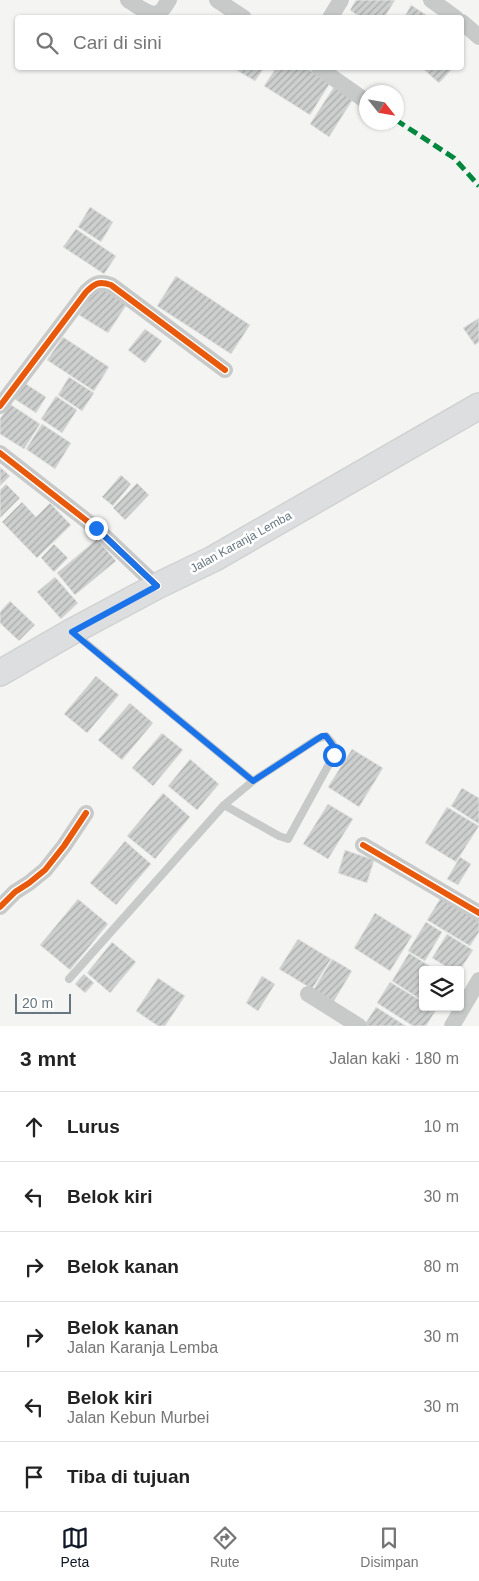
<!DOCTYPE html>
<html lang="id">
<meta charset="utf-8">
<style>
body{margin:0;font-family:Arial,sans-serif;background:#f2f2f2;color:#222}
.controls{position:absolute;right:15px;bottom:15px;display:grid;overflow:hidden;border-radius:5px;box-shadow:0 1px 4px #0004}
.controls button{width:45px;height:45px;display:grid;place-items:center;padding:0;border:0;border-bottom:1px solid #e0e0e0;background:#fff;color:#222;font:25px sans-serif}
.compass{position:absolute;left:359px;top:85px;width:45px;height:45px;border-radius:50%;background:#fff;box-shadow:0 1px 4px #0004;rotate:121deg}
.scale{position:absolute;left:15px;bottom:12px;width:56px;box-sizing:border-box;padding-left:5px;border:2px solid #677680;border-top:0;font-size:14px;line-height:18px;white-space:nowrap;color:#677680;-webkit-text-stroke:4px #fff;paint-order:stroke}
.stop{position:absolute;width:15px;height:15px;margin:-11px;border:4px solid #1a73e8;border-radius:50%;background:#fff}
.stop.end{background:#1a73e8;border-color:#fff;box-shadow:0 1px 5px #0008}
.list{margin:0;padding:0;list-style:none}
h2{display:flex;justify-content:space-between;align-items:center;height:65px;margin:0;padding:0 20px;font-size:21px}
h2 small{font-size:16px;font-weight:400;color:#767676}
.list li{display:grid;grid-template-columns:32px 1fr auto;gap:15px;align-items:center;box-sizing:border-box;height:70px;padding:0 20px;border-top:1px solid #e0e0e0}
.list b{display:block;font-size:19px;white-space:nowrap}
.list p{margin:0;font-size:16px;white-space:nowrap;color:#767676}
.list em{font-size:16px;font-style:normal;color:#767676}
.icon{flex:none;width:28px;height:28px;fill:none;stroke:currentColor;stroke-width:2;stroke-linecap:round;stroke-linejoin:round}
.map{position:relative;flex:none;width:479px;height:1026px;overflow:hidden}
.search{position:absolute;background:#fff;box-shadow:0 1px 4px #0004;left:15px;right:15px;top:15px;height:55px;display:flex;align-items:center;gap:12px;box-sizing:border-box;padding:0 18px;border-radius:5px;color:#767676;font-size:19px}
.sheet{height:485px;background:#fff}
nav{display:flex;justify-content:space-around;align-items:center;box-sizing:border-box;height:70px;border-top:1px solid #e0e0e0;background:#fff;font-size:14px;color:#767676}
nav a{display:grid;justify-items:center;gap:2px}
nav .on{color:#111827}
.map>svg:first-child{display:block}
</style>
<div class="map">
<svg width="479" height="1026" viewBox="0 0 479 1026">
<defs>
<pattern id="building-hatch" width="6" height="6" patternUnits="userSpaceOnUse" patternTransform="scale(1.25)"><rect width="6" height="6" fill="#cdcece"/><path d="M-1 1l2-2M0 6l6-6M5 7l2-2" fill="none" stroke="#aaacac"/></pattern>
</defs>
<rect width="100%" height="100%" fill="#f4f4f3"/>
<path fill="url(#building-hatch)" stroke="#e3e3e2" d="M 356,0 L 395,0 L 384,18 L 361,18 L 350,10 Z
M 411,5 L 431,18 L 404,18 Z
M 233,68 L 264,68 L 255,81 Z
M 276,68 L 306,68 L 330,83 L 310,115 L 264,86 Z
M 422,68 L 453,68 L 439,83 Z
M 334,87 L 353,99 L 329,137 L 310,124 Z
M 90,207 L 113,222 L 101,242 L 78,227 Z
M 76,229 L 116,256 L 104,274 L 63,247 Z
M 176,276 L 250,325 L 231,354 L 157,306 Z
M 99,285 L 127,304 L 108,333 L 79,315 Z
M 479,318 L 479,342 L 475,345 L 463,328 Z
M 145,329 L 162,341 L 145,363 L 128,350 Z
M 63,337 L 109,367 L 94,391 L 47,360 Z
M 69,377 L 94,393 L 82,411 L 58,395 Z
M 23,382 L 46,397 L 36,413 L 13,398 Z
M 56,396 L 77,410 L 62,433 L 41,419 Z
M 10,404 L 40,424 L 24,449 L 0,434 L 0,419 Z
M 42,424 L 71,443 L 55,469 L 26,449 Z
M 0,467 L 10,476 L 0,486 Z
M 121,475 L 131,484 L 113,506 L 102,497 Z
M 137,483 L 149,495 L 125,520 L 113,508 Z
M 6,484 L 20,498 L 0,518 L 0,490 Z
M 22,502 L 36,517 L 50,503 L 71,525 L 37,558 L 2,522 Z
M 97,539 L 116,561 L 75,595 L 57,573 Z
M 54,544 L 68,558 L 54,572 L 41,558 Z
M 55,577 L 78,603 L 61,619 L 37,592 Z
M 10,601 L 35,625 L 19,641 L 0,623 L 0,612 Z
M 96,676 L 119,695 L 87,733 L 64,714 Z
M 130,703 L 153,723 L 122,760 L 98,740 Z
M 162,733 L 183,750 L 153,786 L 132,768 Z
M 352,749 L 383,768 L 359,807 L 328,787 Z
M 190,759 L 219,784 L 197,810 L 168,786 Z
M 462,788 L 479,798 L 479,824 L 451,806 Z
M 163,793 L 190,817 L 155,859 L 127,836 Z
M 328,804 L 353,819 L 328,859 L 303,844 Z
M 447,807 L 479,826 L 456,862 L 425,843 Z
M 125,841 L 151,864 L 116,905 L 90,883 Z
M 345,850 L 374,860 L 367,883 L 338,873 Z
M 460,857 L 471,864 L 458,885 L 447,879 Z
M 442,896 L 479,920 L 479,932 L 470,946 L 427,920 Z
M 78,899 L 108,924 L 70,970 L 40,945 Z
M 375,913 L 412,936 L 390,971 L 354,948 Z
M 426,922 L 442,932 L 425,961 L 408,951 Z
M 447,934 L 473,950 L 460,970 L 452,970 L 432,958 Z
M 298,939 L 331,959 L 312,989 L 279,969 Z
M 112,942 L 136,962 L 110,993 L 87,973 Z
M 409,953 L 436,970 L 423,970 L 423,1001 L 392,981 Z
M 332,959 L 352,971 L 331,1006 L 311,994 Z
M 84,974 L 94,983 L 85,993 L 75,984 Z
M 262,976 L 275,984 L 258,1011 L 246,1003 Z
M 158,978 L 185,996 L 165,1026 L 158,1026 L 136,1011 Z
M 390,982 L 423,1002 L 423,1007 L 432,1007 L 436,1010 L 426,1026 L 413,1026 L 377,1003 Z
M 376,1007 L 406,1026 L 367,1026 L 365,1024 Z"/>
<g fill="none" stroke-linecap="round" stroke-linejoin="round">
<defs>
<path id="primary" d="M 0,673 L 71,632 L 157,586 L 213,559 L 479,406"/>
</defs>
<use href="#primary" stroke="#d1d2d2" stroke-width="28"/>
<path stroke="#c8caca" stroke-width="8" d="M 75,634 L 253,781
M 69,979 L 224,805 L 253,781 L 317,739 L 326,736 C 331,741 337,747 334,755 L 288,839 L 279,836 L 224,805"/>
<path stroke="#c8caca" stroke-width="16" d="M 128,0 C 134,4 151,17 158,13 C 163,11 166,4 169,0
M 217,0 L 244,18
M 431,0 L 456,18
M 330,18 L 341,0
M 462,22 L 479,37
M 319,68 L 366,101
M 0,406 L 86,292 C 95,283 99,281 111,285 L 225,370
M 0,453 L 96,528 L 157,586
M 363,845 L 479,913
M 0,907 L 15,892 L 29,883 L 45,870 L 64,846 L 86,813
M 308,994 L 359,1026
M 452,1026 L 479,980"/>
<use href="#primary" stroke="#dddedf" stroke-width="25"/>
<path stroke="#00873e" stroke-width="5" stroke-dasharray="10 5" stroke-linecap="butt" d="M 396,120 L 454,158 L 479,186"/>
<defs>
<path id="cycleway" d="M 0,406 L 86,292 C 95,283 99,281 111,285 L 225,370
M 0,453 L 96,528 L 157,586
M 363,845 L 479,913
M 0,907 L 15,892 L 29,883 L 45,870 L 64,846 L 86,813"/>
</defs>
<use href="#cycleway" stroke="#fff" stroke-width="9"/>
<use href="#cycleway" stroke="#e8590c" stroke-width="6"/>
</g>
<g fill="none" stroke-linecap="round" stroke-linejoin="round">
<path stroke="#1a73e8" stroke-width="6" d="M 96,528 L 157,586 L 72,632 L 253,781 L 322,736 L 326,736 L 334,747 L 334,755"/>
</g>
<g text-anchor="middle" stroke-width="5" stroke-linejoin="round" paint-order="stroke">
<g font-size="12" fill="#677680" stroke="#fff">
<text transform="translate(241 542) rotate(-29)" y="4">Jalan Karanja Lemba</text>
</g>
</g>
</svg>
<div class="controls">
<button><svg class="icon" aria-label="layers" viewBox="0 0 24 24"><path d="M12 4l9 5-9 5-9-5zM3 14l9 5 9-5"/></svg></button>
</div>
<svg class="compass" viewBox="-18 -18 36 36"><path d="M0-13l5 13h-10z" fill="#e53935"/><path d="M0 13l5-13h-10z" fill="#767676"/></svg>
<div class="scale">20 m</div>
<div class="stop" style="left:334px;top:755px"></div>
<div class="stop end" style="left:96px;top:528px"></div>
<div class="search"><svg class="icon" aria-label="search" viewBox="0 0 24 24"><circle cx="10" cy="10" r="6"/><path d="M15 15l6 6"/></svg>Cari di sini</div>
</div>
<section class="sheet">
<h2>3 mnt<small>Jalan kaki · 180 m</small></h2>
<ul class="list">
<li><svg class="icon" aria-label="ahead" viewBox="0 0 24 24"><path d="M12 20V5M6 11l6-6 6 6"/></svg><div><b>Lurus</b></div><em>10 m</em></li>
<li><svg class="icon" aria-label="left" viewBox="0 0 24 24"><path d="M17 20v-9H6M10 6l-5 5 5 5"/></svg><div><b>Belok kiri</b></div><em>30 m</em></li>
<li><svg class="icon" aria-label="right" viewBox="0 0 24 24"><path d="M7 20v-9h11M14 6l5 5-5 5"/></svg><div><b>Belok kanan</b></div><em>80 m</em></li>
<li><svg class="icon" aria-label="right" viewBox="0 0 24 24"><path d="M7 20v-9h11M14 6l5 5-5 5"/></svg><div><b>Belok kanan</b><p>Jalan Karanja Lemba</p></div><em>30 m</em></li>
<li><svg class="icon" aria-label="left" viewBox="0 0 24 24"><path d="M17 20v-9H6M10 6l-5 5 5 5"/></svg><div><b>Belok kiri</b><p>Jalan Kebun Murbei</p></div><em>30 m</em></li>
<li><svg class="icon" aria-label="arrive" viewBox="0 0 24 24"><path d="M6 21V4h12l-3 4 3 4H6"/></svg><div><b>Tiba di tujuan</b></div></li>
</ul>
</section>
<nav>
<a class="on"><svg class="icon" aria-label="map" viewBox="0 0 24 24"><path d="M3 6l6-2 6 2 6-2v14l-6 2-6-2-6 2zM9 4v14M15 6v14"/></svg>Peta</a>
<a><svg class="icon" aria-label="directions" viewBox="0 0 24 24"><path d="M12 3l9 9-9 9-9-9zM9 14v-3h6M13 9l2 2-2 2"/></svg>Rute</a>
<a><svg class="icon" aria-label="saved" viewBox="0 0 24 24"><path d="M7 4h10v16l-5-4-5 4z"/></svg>Disimpan</a>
</nav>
